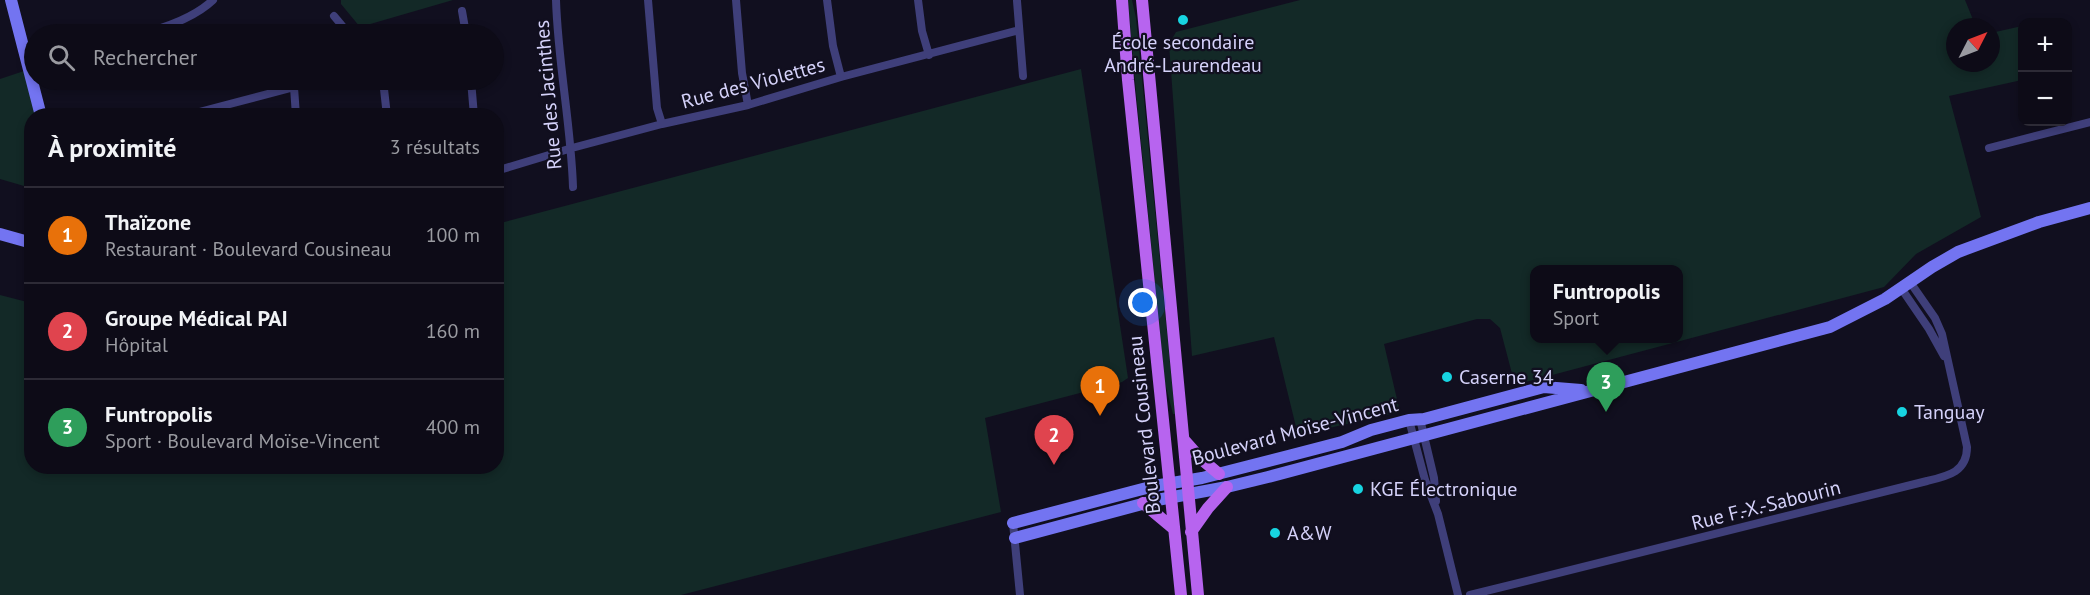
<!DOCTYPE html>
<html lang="fr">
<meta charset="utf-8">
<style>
body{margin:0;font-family:"PT Sans",sans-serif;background:#1b1924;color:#f1f3f6}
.controls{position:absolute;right:18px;top:18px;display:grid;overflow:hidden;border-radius:12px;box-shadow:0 3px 9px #0003}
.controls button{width:54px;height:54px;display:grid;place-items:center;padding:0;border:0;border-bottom:2px solid #2d2b36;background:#0d0b17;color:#f1f3f6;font:30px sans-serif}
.compass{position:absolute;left:1946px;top:18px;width:54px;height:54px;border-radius:50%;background:#0d0b17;box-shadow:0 3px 9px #0003;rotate:48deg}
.you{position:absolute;left:1143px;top:303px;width:21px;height:21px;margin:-15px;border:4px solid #fff;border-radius:50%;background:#1a73e8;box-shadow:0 0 0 9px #1a73e833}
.badge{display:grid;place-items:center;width:39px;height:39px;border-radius:50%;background:#17d4e1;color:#fff;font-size:20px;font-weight:700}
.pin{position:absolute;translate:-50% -50px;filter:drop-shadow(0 2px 3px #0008)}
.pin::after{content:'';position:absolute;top:32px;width:21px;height:18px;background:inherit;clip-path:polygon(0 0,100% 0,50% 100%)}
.popup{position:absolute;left:1530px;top:265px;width:153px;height:78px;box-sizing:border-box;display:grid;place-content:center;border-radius:12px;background:#0d0b17;filter:drop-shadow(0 2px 4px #0005);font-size:20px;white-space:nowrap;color:#9a9ba1}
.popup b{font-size:22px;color:#f1f3f6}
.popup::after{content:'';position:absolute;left:50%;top:100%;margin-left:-12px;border:12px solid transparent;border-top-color:#0d0b17}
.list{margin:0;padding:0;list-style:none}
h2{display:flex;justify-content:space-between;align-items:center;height:78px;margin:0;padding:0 24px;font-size:26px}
h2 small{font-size:20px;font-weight:400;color:#9a9ba1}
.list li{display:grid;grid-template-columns:39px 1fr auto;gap:18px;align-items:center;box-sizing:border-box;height:96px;padding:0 24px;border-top:2px solid #2d2b36}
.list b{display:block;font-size:22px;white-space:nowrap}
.list p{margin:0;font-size:20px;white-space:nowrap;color:#9a9ba1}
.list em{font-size:20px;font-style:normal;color:#9a9ba1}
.icon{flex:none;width:33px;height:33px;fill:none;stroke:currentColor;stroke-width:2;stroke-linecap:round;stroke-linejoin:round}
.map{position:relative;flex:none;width:2090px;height:595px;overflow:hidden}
.search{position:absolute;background:#0d0b17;box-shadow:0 3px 9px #0003;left:24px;top:24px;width:480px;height:66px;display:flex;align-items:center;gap:15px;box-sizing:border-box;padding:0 21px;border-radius:33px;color:#9a9ba1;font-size:22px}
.panel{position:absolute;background:#0d0b17;box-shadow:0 3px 9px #0003;left:24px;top:108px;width:480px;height:366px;border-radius:24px}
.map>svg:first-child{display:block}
</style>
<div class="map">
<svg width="2090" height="595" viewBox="0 0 2090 595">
<rect width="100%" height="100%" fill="#110f1f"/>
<path fill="#132927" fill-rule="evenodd" d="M 341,0 L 453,0 L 360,27 L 341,4 Z
M 1128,0 L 1132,0 L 1136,18 L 1175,414 L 1173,414 L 1165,383 L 1136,92 Z
M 1300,0 L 1965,0 L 1976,27 L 1955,27 L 1955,63 L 1991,63 L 1991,33 L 2022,26 L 2022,80 L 1949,96 L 1981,217 L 1916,254 L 1884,287 L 1515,385 L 1500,328 L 1490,319 L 1477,319 L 1384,344 L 1400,412 L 1298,435 L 1274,337 L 1192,356 L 1169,44 L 1176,32 ZM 1534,270 L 1678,270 L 1678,338 L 1534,338 Z
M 1081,69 L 1128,378 L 1122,382 L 985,418 L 1001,512 L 681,595 L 0,595 L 0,295 L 31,303 L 32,466 L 496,466 L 497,224 Z
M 24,71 L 36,115 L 32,116 L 31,188 L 0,179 L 0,79 Z"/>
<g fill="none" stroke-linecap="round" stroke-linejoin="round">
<path stroke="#3f3f7a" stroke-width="8" d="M 556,0 C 558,63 571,125 573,187
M 648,0 L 657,108 L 662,124
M 736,0 L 742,73 L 748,105
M 827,0 L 833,46 L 841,77
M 918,0 L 922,31 L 929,55
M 1017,1 L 1023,76
M 462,11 L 466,34
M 334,16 L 349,34
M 140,34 C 164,28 195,17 213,0
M 383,80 L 387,116
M 471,80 L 474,116
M 294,87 L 296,116
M 184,116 L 321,80
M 1989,148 L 2090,122
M 496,171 L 572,148 L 662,124 L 748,105 L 841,77 L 1019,30
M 1901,288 L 1929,329 L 1944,356
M 1420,419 L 1434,478 L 1436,501
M 1409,420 L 1425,480 L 1438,514 L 1458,595
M 1013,523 L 1020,595
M 1470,595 L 1927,481 C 1948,476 1967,472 1967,447 L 1942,334 L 1935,318 L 1910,282"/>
<path stroke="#7374f1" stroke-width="12" d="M 11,0 L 41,116
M 0,234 L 32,243
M 1013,523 L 1154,486 L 1202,478 L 1292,455 L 1342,442 L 1371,430 L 1409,420 L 1424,419 L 1544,387 L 1581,390
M 1015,538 L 1157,500 L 1227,487 L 1268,477 L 1830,327 L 1885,299 L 1932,267 L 1958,252 L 2039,222 L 2090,208"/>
<path stroke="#b764ef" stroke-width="12" d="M 1122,0 L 1128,80 L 1181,595
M 1142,0 L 1198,595
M 1184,440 L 1200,458 L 1219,474
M 1143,503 L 1174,529
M 1191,532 L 1208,508 L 1227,487"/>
</g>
<g fill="#17d4e1" stroke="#110f1f" stroke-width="2">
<circle cx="1183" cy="20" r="6"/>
<circle cx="1447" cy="377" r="6"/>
<circle cx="1902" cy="412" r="6"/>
<circle cx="1358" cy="489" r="6"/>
<circle cx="1275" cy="533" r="6"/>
</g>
<g text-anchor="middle" stroke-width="4.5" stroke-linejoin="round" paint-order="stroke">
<g font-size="20" fill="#d5d2fa" stroke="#110f1f" text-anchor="start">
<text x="1183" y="49" text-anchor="middle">École secondaire<tspan x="1183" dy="23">André-Laurendeau</tspan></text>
<text x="1459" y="384">Caserne 34</text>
<text x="1914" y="419">Tanguay</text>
<text x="1370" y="496">KGE Électronique</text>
<text x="1287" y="540">A&amp;W</text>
</g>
<g font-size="20" fill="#d5d2fa" stroke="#110f1f">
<text transform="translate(753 83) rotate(-15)" y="7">Rue des Violettes</text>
<text transform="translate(548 95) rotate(-95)" y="7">Rue des Jacinthes</text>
<text transform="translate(1144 425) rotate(-96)" y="7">Boulevard Cousineau</text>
<text transform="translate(1295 431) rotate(-15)" y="7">Boulevard Moïse-Vincent</text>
<text transform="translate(1766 505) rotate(-14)" y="7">Rue F.-X.-Sabourin</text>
</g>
</g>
</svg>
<div class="controls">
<button>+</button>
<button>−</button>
</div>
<svg class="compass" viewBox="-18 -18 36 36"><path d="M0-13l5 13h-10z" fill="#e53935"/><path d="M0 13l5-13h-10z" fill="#9a9ba1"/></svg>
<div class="you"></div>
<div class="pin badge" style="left:1100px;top:416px;background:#e8710a">1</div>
<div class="pin badge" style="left:1054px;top:465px;background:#e0444e">2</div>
<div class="pin badge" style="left:1606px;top:412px;background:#2e9e5b">3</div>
<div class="popup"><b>Funtropolis</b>Sport</div>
<div class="search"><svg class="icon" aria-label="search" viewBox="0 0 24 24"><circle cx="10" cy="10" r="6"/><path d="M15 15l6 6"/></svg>Rechercher</div>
<section class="panel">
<h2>À proximité<small>3 résultats</small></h2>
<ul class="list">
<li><span class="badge" style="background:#e8710a">1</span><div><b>Thaïzone</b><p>Restaurant · Boulevard Cousineau</p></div><em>100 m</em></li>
<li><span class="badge" style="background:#e0444e">2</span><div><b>Groupe Médical PAI</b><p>Hôpital</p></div><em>160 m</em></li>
<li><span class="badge" style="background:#2e9e5b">3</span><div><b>Funtropolis</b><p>Sport · Boulevard Moïse-Vincent</p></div><em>400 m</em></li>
</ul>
</section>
</div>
